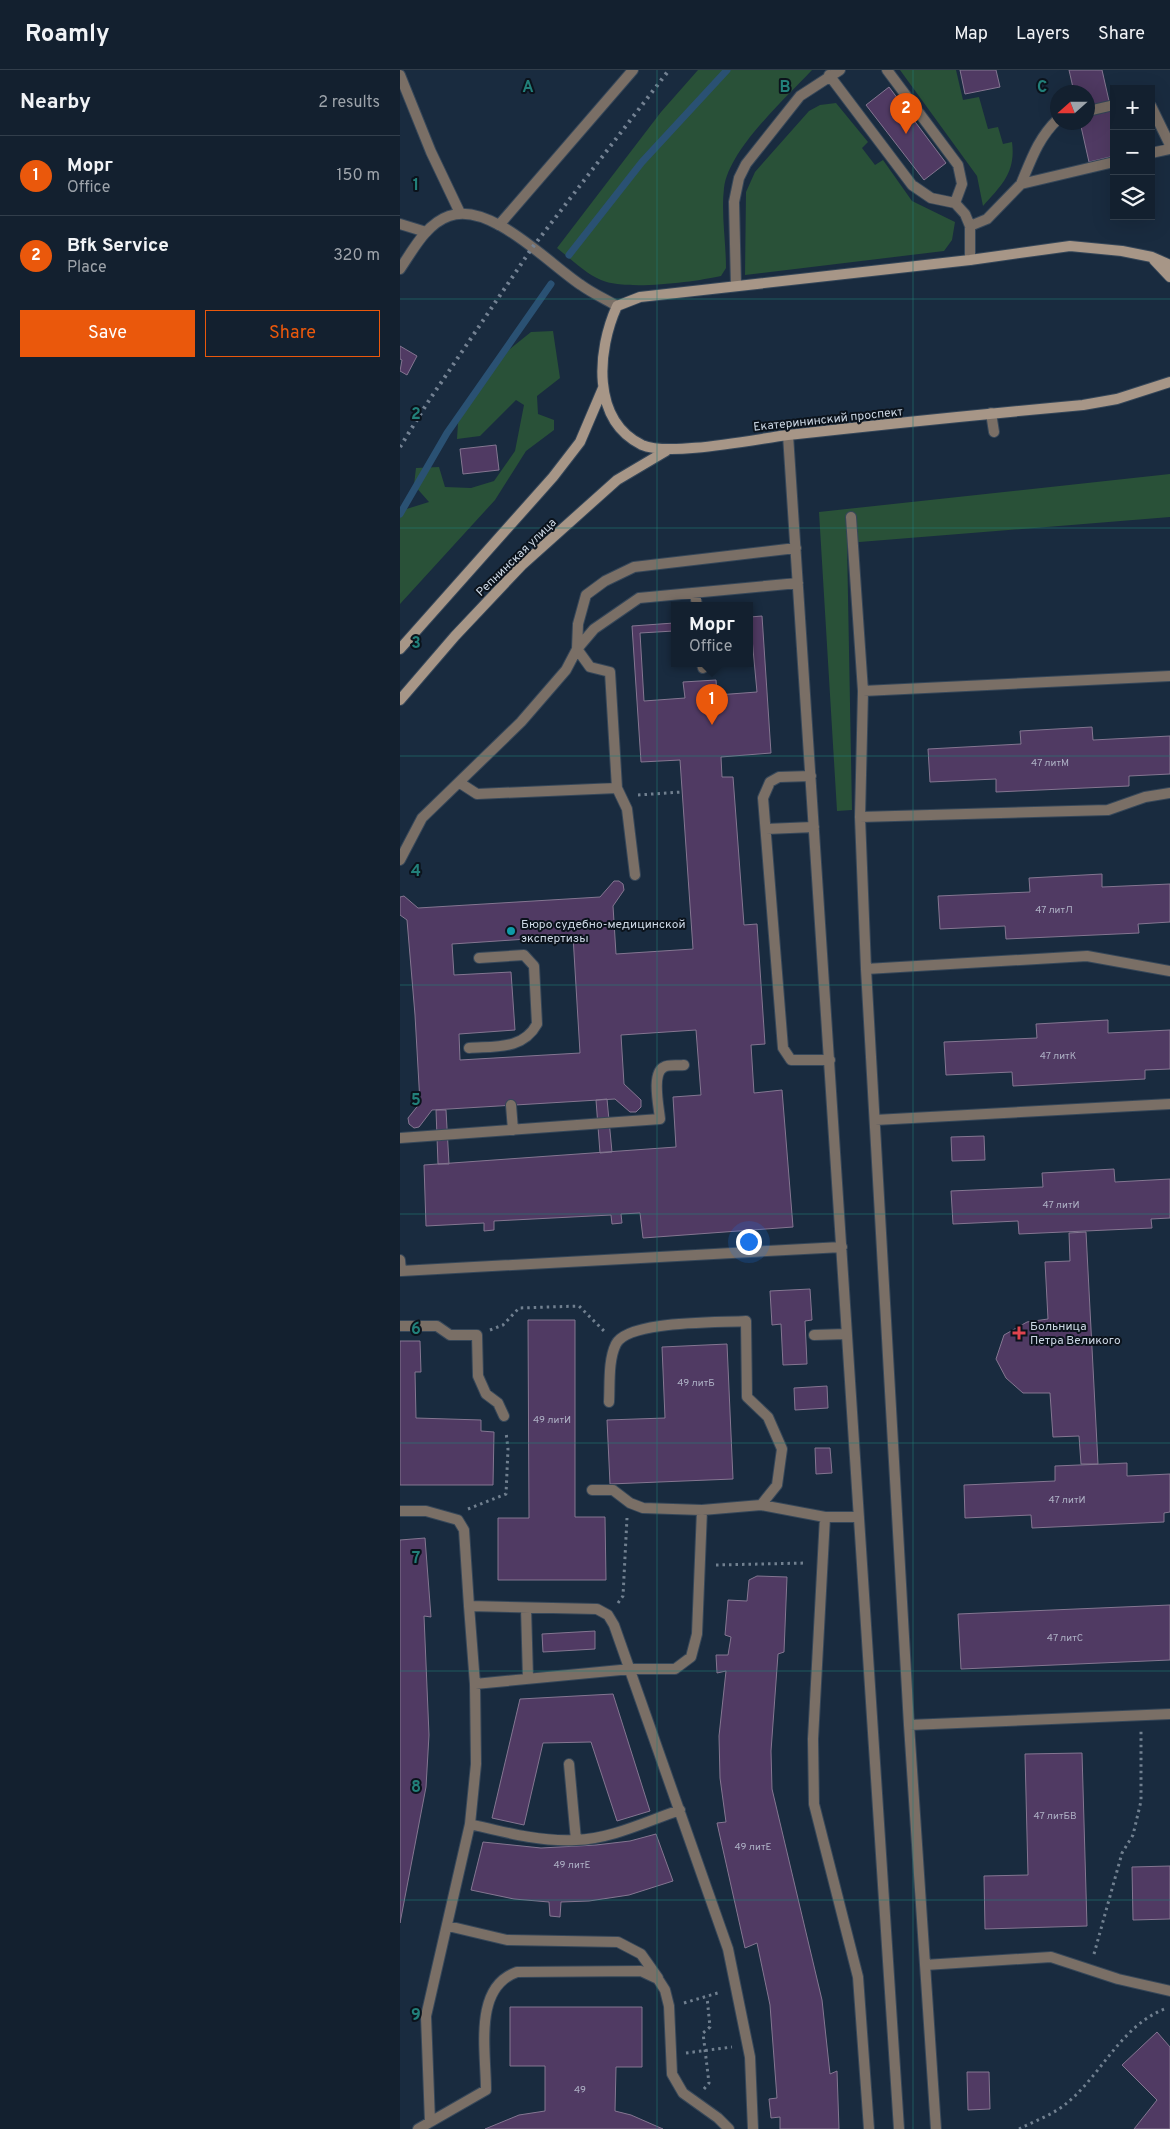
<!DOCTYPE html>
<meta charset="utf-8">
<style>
body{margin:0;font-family:Overpass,sans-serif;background:#202d3b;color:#f1f3f6}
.controls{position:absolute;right:15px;top:15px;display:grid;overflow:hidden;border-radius:0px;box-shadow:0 5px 20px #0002}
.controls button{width:45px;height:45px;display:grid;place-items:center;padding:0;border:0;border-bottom:1px solid #323e4b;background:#13202f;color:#f1f3f6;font:25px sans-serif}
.compass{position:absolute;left:650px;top:15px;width:45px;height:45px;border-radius:50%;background:#13202f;box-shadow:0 5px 20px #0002;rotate:249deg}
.you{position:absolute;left:348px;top:1171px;width:18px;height:18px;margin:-12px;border:4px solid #fff;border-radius:50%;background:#1a73e8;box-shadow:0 0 0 8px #1a73e833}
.badge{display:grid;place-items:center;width:32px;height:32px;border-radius:50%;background:#ea580c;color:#fff;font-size:16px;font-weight:700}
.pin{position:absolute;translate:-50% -41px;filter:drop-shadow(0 1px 2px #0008)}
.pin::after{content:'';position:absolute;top:26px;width:18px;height:15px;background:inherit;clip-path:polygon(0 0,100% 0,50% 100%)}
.popup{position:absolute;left:271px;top:532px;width:82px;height:65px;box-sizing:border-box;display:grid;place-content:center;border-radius:0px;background:#13202f;filter:drop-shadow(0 1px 4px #0005);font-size:16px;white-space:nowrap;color:#9da3aa}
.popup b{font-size:19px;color:#f1f3f6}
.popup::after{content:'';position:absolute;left:50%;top:100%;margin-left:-10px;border:10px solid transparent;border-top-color:#13202f}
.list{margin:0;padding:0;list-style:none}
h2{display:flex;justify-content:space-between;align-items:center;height:65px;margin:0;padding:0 20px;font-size:21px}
h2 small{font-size:16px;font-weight:400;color:#9da3aa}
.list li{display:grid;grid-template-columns:32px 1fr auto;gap:15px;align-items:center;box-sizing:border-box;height:80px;padding:0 20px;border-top:1px solid #323e4b}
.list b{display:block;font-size:19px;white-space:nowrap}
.list p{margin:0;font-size:16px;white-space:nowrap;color:#9da3aa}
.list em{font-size:16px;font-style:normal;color:#9da3aa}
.actions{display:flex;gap:10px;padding:15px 20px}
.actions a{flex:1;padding:11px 0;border:1px solid #ea580c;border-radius:0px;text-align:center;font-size:18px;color:#ea580c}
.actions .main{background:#ea580c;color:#fff}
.icon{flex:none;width:28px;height:28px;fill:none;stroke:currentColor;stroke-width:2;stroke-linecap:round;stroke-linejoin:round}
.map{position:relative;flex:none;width:770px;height:2059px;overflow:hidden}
header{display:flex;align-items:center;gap:30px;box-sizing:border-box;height:70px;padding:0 25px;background:#13202f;border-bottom:1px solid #323e4b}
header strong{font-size:24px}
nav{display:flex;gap:28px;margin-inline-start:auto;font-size:18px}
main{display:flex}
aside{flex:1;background:#13202f}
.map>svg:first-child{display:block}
</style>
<header>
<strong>Roamly</strong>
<nav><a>Map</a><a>Layers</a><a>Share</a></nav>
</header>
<main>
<aside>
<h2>Nearby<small>2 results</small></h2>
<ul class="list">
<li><span class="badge">1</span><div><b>Морг</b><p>Office</p></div><em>150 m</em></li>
<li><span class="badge">2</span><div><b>Bfk Service</b><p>Place</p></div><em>320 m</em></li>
</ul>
<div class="actions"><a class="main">Save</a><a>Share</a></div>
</aside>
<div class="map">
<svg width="770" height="2059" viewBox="0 0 770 2059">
<rect width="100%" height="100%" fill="#192b3f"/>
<path fill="#295138" d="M 298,0 L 412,0 C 385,29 329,79 324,118 C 321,144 326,172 326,198 L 321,206 C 294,212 226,221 201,210 C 186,204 171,189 157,178 L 261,42 Z
M 500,0 L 556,0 L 563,30 L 579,27 L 588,59 L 598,57 L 603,74 L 612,72 C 616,102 602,115 583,136 L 577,106 Z
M 436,33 L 468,72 L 462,78 L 475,95 L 483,90 L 512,131 L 555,152 L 552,170 L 544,181 L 345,205 L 346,122 L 355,102 L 409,41 L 420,35 Z
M 153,261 L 160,308 L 137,326 L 138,344 L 154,350 L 154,360 L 126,381 L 95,430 L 0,534 L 0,441 L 29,432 L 14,415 L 16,398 L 39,397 L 45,417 L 71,418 L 94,411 L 115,381 L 124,335 L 116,330 L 80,366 L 57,369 L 58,353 L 96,290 L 131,262 Z
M 770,404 L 770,447 L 447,473 L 452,740 L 437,741 L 419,442 Z"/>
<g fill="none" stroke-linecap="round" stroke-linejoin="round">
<path stroke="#2a5173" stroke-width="7" d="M 169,185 L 242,92 L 327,0
M 0,444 L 47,363 L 151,214"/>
</g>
<path fill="#503a63" stroke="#847691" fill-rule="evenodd" d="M 560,0 L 596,0 L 600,17 L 565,24 Z
M 669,0 L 702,0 L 714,53 L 714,86 L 689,92 L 680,52 L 688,52 L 688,22 L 674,22 Z
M 489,17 L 546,93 L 524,110 L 466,35 Z
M 0,276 L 17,286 L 7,305 L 0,301 L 2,290 L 0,289 Z
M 96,375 L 99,400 L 63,404 L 60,379 Z
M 362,546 L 371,683 L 321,687 L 322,707 L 333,707 L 344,855 L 357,854 L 365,974 L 351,975 L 354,1023 L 382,1020 L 393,1157 L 243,1168 L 240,1143 L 221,1144 L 222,1153 L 212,1154 L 211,1145 L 94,1151 L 94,1160 L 84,1161 L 84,1153 L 26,1156 L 24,1095 L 276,1077 L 273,1027 L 301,1025 L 296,960 L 221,965 L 224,1014 L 241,1030 L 241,1037 L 236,1042 L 230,1042 L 215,1029 L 32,1040 L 19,1057 L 14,1058 L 9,1054 L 8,1048 L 20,1033 L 15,945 L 7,850 L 0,845 L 0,827 L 4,826 L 18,838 L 200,827 L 214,811 L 219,811 L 223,814 L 224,820 L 213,836 L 216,884 L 293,879 L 280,690 L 241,692 L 232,556 L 274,553 L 274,561 L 240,563 L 244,631 L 285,628 L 283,612 L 316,610 L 317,625 L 357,622 L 350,547 ZM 173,866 L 180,983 L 60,990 L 59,964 L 115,960 L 111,902 L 54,905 L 52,874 Z
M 692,657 L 693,670 L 770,666 L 770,704 L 729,706 L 729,716 L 596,722 L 596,709 L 530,712 L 528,679 L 621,674 L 620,661 Z
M 702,804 L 702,817 L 770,814 L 770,852 L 738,854 L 739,863 L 606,869 L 605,856 L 540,859 L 538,826 L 630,822 L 629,808 Z
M 708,950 L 708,963 L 770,960 L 770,999 L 745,1000 L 745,1009 L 613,1016 L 612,1002 L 546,1005 L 544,972 L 637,968 L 636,954 Z
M 207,1029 L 212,1082 L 200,1083 L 196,1030 Z
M 36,1040 L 46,1040 L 49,1094 L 38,1094 Z
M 584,1066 L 585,1090 L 552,1091 L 551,1067 Z
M 714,1099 L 715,1112 L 770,1109 L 770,1148 L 751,1149 L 752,1158 L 619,1164 L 618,1151 L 553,1154 L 551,1121 L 643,1117 L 642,1103 Z
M 686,1162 L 698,1394 L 681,1394 L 679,1366 L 653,1367 L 650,1323 L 623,1323 L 606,1308 L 596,1289 L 604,1265 L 627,1252 L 648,1249 L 645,1192 L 670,1191 L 669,1163 Z
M 410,1219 L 412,1250 L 405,1251 L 407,1294 L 383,1295 L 381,1254 L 372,1255 L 370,1221 Z
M 128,1250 L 175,1250 L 175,1447 L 205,1447 L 206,1510 L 98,1510 L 98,1448 L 129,1448 Z
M 0,1271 L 20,1271 L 21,1302 L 15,1302 L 16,1348 L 81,1350 L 81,1361 L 94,1362 L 93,1415 L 0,1415 Z
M 327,1274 L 333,1409 L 210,1414 L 207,1350 L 265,1348 L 262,1277 Z
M 427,1316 L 428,1338 L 395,1340 L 394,1318 Z
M 415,1378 L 430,1378 L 432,1403 L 416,1404 Z
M 727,1393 L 727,1406 L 770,1404 L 770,1442 L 764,1443 L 764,1452 L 632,1458 L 631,1445 L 565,1448 L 564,1415 L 655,1411 L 655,1396 Z
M 25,1468 L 31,1547 L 24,1546 L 29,1665 L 26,1717 L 0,1853 L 0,1470 Z
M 357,1506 L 387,1507 L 384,1582 L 378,1584 L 371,1681 L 372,1719 L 422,1930 L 430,2004 L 437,2001 L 439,2059 L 380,2059 L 380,2047 L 371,2048 L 369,2029 L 377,2028 L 370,1935 L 357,1873 L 345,1878 L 317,1753 L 326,1752 L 320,1708 L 319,1666 L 326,1601 L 317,1603 L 316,1585 L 328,1585 L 331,1567 L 325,1565 L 328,1530 L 347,1531 L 349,1510 Z
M 770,1535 L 770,1590 L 561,1599 L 558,1544 Z
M 195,1561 L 195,1579 L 143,1582 L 142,1564 Z
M 213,1624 L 250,1741 L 217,1751 L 191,1672 L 143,1673 L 124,1755 L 92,1748 L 120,1629 Z
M 682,1683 L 687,1856 L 585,1859 L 584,1806 L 628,1805 L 625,1684 Z
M 256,1764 L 273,1811 L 229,1825 L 189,1831 L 161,1832 L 160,1847 L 150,1846 L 149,1832 L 114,1829 L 71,1820 L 83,1772 L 141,1778 L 196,1775 L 230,1771 Z
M 770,1796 L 770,1849 L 733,1850 L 732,1797 Z
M 110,1937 L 242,1937 L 242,1997 L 216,1997 L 215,2041 L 231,2045 L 263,2059 L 85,2059 L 119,2045 L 145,2041 L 145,1996 L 110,1996 Z
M 757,1962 L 770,1977 L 770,2059 L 734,2059 L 757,2030 L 722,1995 Z
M 567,2002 L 589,2002 L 590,2039 L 568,2040 Z"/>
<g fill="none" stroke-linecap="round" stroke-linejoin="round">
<defs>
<path id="lane" d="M 487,0 L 558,95 L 562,114 L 555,133
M 0,5 L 31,82 L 60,143
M 429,5 L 512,115 L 531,128 L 555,133 L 565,144 L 570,156 L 570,190
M 751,36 L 770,75
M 688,41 L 714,35
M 751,83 L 770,79
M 621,114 C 631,90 638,68 658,49
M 0,154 L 26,162
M 99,155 L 233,0
M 570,156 L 587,149 L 621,114 L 714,92
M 336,216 L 334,132 L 339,108 L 346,94 L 400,26 L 440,0
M 591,343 L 594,362
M 388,365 L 499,2059
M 451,447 L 463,621 L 460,747 L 466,899 L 509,1655 L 536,2059
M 295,523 L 297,536
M 302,594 L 303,598
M 463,621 L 770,606
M 411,706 L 379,707 L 370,712 L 363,728 L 383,978 L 391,990 L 430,990
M 60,713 L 77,724 L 217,718 L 227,739 L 235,805
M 217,718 L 210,602 L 190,597 L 177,579 L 178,554 L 186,525 L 205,511 L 234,497 L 396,478
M 460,747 L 708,740 L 745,727 L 770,723
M 366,759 L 414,757
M 0,790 L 22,748 L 121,652 L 166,600 L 177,579 L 194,559 L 239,528 L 398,513
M 466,899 L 687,886 L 770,901
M 69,978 C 95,976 123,980 137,954 L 134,896 L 124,885 L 79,888
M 111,1035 L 113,1060
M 475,1050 L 770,1034
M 0,1068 L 260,1049 C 259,1037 251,1003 264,997 C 269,994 279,996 284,995
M 0,1190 L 1,1201 L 442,1177
M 0,1256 L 37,1256 L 50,1265 L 77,1265 L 78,1306 L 86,1324 L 98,1333 L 104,1346
M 414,1265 L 446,1264
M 209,1332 C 210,1314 208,1290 216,1274 C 228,1250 320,1253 346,1251 L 347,1327 L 368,1347 L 382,1379 L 377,1415 L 361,1435
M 192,1420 L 213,1420 L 230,1433 L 243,1438 L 302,1440 L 361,1435 L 425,1447 L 459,1447
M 0,1441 L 26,1441 L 58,1450 L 64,1460 L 69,1536
M 425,1447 L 413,1669 L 414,1734 L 458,1907 L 469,2059
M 126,1538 L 128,1608
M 75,1614 L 231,1599 L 275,1599 L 291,1587 L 297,1564 L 302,1440
M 509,1655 L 770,1644
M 169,1694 L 176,1770
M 70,1754 C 104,1762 140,1772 176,1770 C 211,1769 247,1751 280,1740
M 48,1856 L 107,1870 L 218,1872 L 241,1884 L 258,1908
M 525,1895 L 651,1887 L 718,1909 L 770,1921
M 30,2052 L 26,1946 L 70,1754 L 76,1694 L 75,1614 L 69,1536 L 197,1539 L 208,1545 L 214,1555 L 328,1879 L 350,1987 L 353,2059
M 18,2059 L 86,2020 C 86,1981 73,1917 117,1902 L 241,1901 L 258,1909 L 265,1920 L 269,1936 L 272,2004 L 283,2023 L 318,2048 L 329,2059"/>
<path id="street" d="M 0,199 C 13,180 26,154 49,146 C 90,131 148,193 181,215 C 192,223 205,229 217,236"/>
<path id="secondary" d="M 754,190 L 770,207
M 770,195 L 752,187 L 722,181 L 670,176 L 570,190 L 240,227 L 217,236 C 197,280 191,350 242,375 C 269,387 356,369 388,365 C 486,354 585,344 683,335 L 717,329 L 770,312
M 0,579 L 153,407 L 180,372 L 203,318
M 0,630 L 55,566 L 122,495 L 217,410 L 266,381"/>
</defs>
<use href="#lane" stroke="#364759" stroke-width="12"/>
<use href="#street" stroke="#364759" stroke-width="12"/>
<use href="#secondary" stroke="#364759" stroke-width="12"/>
<path stroke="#718090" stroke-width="3" stroke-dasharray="2.5 4" stroke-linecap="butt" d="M 238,725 L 282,722
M 90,1260 L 103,1255 L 119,1238 L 179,1236 L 205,1262
M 68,1439 L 106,1424 L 108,1379 L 106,1362
M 316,1495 L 407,1493
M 218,1533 L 223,1526 L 227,1448
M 694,1884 L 722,1783 L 733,1765 L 741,1731 L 741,1661
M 284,1933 L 321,1922
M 286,1983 L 332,1977
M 304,2019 L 309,2013 L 303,1963 L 310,1957 L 307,1927
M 619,2059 C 635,2051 654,2044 667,2033 C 703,2003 721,1955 767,1938"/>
<use href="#lane" stroke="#7a6f66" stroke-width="10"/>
<use href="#street" stroke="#7a6f66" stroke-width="10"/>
<use href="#secondary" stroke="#a79687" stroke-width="10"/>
<path stroke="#748293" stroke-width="4" stroke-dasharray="2.5 5" stroke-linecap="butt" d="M 0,377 L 28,332 L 132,178 L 269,0"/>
</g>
<path fill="none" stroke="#22807a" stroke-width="1" stroke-opacity="0.55" d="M 257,0 L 257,2059M 513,0 L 513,2059M 0,229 L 770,229M 0,458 L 770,458M 0,686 L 770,686M 0,915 L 770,915M 0,1144 L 770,1144M 0,1373 L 770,1373M 0,1601 L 770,1601M 0,1830 L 770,1830"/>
<circle fill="#0f9aa8" stroke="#0b131c" stroke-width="2" cx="111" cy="861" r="5"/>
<path fill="#e0444e" stroke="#0b131c" stroke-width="2" d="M616.5 1255.5h5v5h5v5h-5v5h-5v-5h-5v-5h5z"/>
<g text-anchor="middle" stroke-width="4" stroke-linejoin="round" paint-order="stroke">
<g font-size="10" fill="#adb0c4">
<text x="650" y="696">47 литМ</text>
<text x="654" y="843">47 литЛ</text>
<text x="658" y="989">47 литК</text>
<text x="661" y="1138">47 литИ</text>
<text x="296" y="1316">49 литБ</text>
<text x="152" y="1353">49 литИ</text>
<text x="667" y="1433">47 литИ</text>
<text x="665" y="1571">47 литС</text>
<text x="655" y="1749">47 литБВ</text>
<text x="353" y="1780">49 литЕ</text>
<text x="172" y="1798">49 литЕ</text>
<text x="180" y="2023">49</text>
</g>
<g font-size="12" fill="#ccd7e4" stroke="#0b131c">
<text transform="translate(428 349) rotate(-6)" y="4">Екатерининский проспект</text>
<text transform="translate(116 487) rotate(-44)" y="4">Репнинская улица</text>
</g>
<g font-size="12" fill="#ccd7e4" stroke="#0b131c" text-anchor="start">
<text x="121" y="858">Бюро судебно-медицинской<tspan x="121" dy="14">экспертизы</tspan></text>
<text x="630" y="1260">Больница<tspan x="630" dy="14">Петра Великого</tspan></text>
</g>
</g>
<g font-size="16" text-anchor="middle" font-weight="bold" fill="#22807a" stroke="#0b131c" stroke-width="4" stroke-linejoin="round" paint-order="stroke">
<text x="128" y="22">A</text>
<text x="385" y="22">B</text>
<text x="642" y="22">C</text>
<text x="16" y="120">1</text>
<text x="16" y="349">2</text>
<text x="16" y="578">3</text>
<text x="16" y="806">4</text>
<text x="16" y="1035">5</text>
<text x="16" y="1264">6</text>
<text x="16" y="1493">7</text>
<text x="16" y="1722">8</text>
<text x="16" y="1950">9</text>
</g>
</svg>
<div class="controls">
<button>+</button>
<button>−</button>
<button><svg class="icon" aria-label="layers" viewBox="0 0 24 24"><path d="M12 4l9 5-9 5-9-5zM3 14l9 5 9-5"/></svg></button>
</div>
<svg class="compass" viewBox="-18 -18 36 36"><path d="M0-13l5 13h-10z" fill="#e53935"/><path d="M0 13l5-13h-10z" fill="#9da3aa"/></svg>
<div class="you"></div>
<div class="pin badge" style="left:312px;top:655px">1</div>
<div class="popup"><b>Морг</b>Office</div>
<div class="pin badge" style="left:506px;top:64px">2</div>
</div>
</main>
